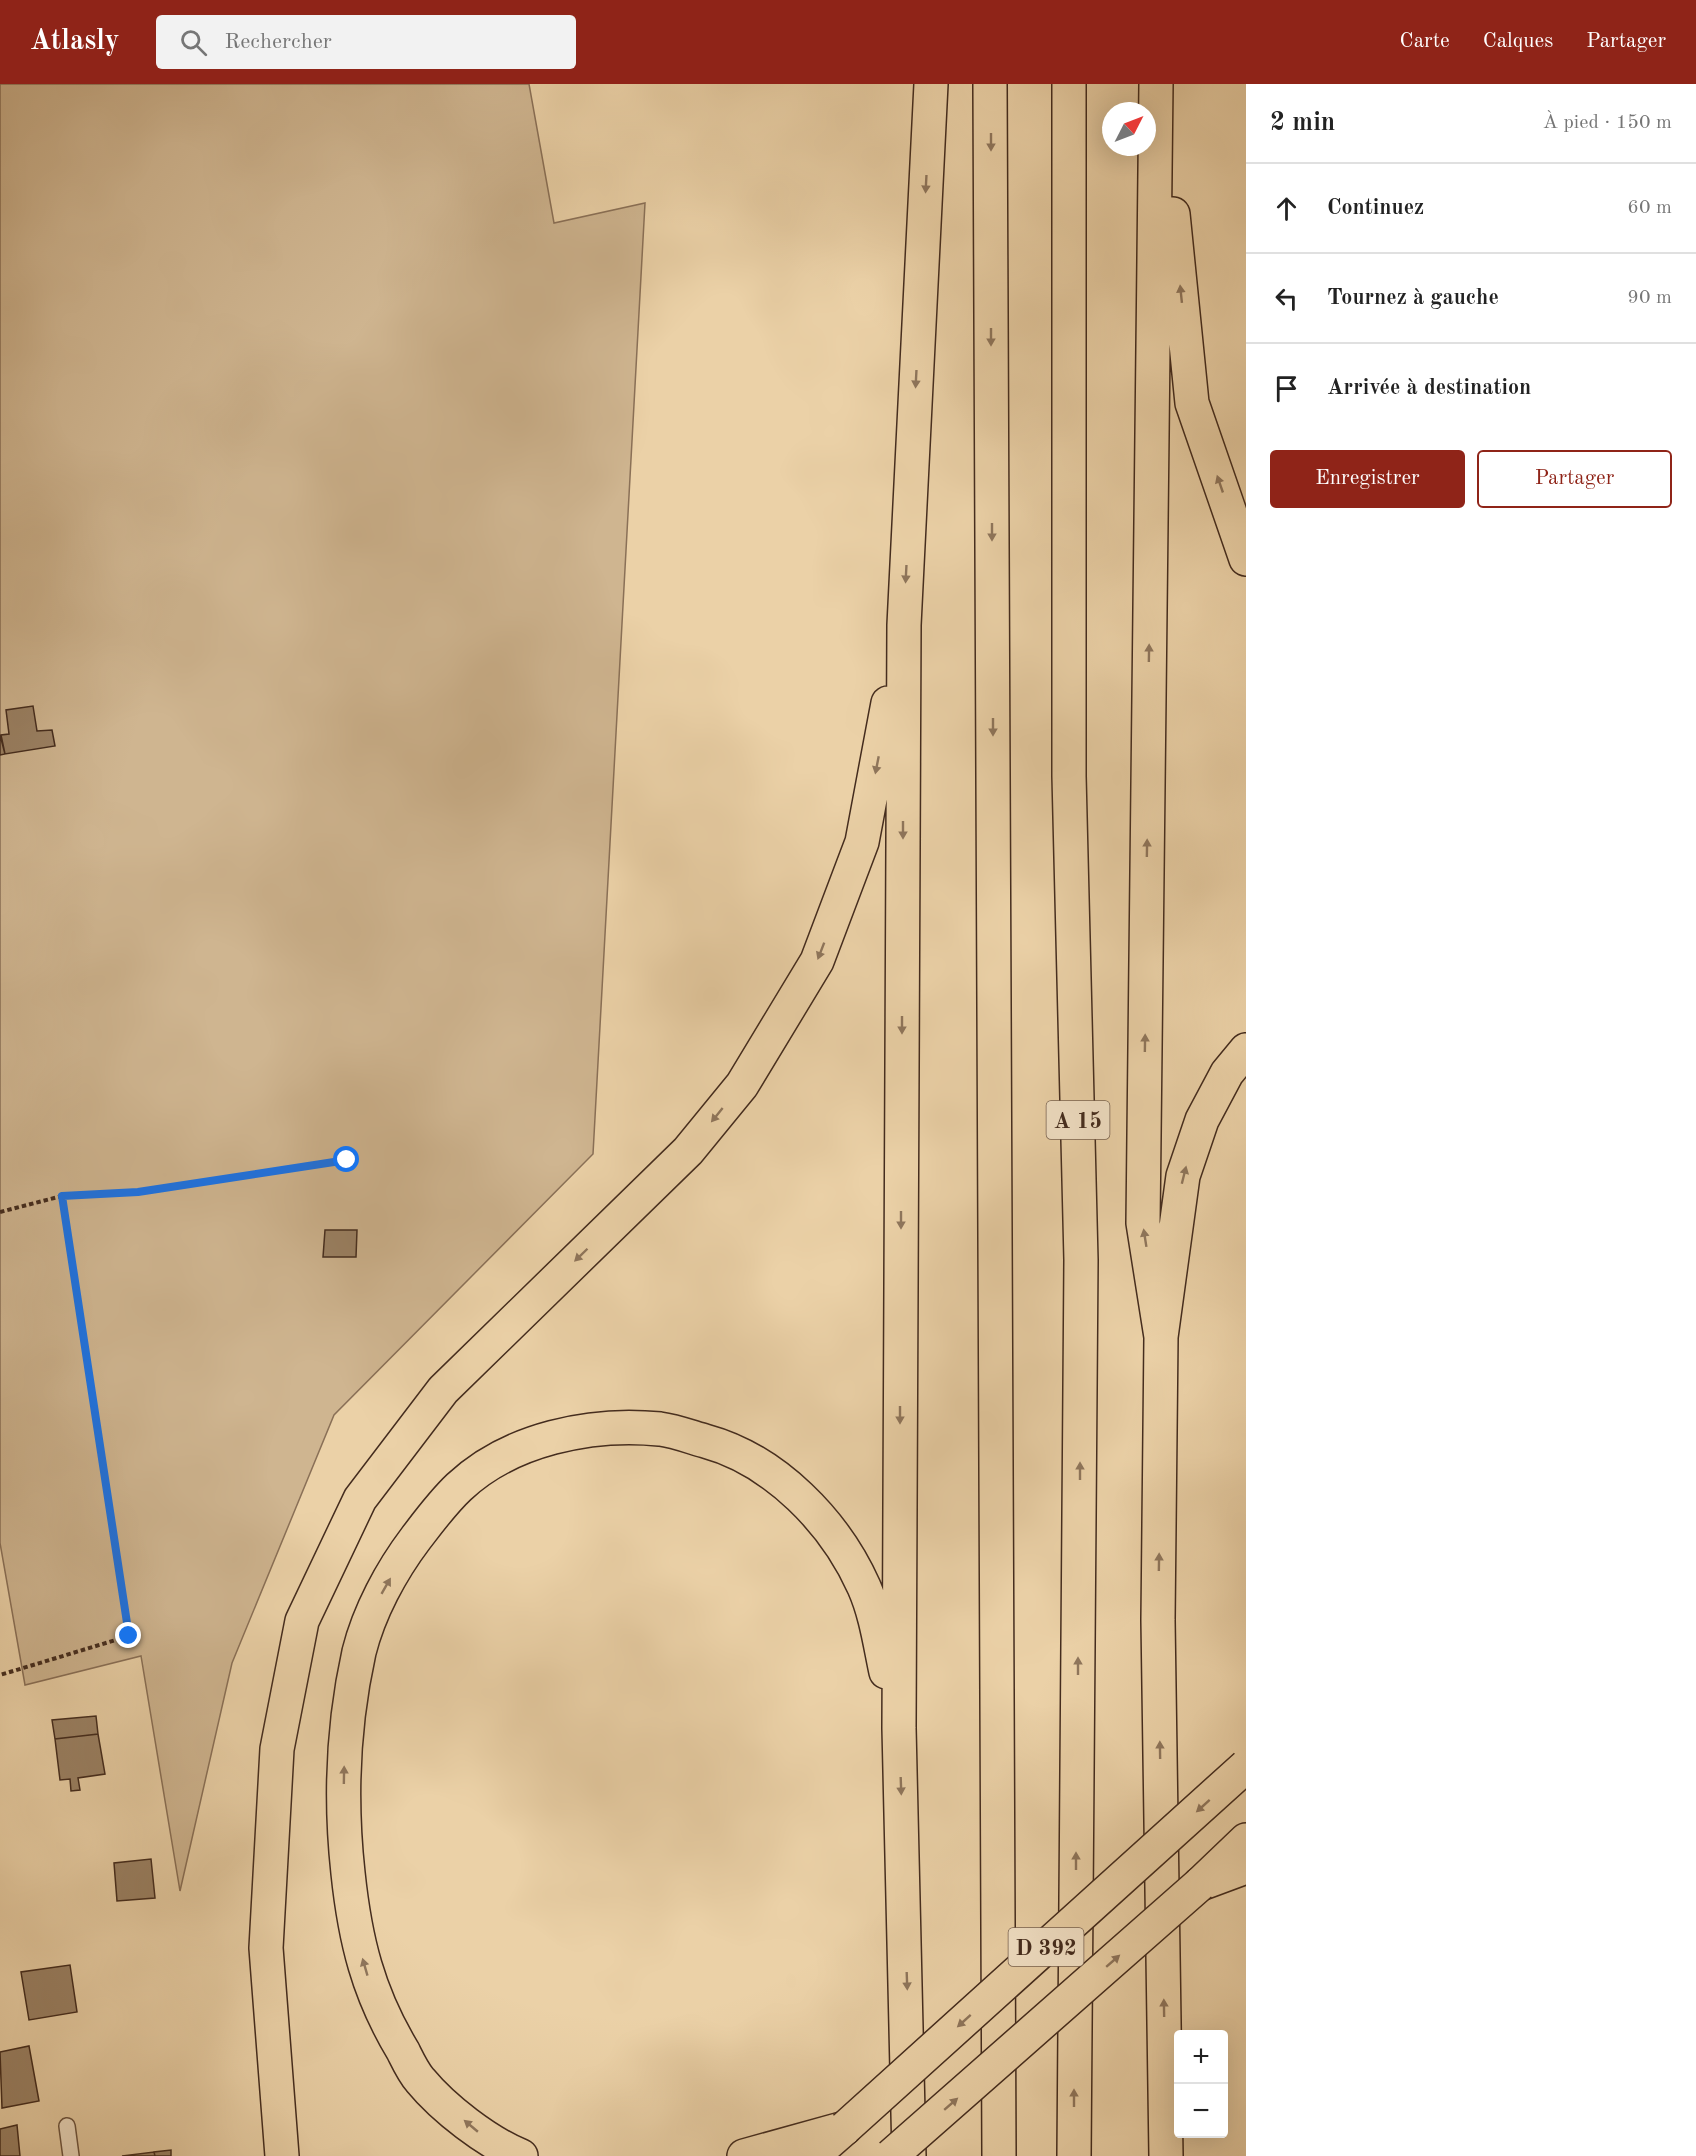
<!DOCTYPE html>
<html lang="fr">
<meta charset="utf-8">
<style>
body{margin:0;font-family:"Old Standard TT",serif;background:#f2f2f2;color:#222}
.controls{position:absolute;right:18px;bottom:18px;display:grid;overflow:hidden;border-radius:6px;box-shadow:0 6px 24px #0002}
.controls button{width:54px;height:54px;display:grid;place-items:center;padding:0;border:0;border-bottom:2px solid #e0e0e0;background:#fff;color:#222;font:30px sans-serif}
.compass{position:absolute;left:1102px;top:18px;width:54px;height:54px;border-radius:50%;background:#fff;box-shadow:0 6px 24px #0002;rotate:48deg}
.stop{position:absolute;width:18px;height:18px;margin:-14px;border:4px solid #1a73e8;border-radius:50%;background:#fff}
.stop.end{background:#1a73e8;border-color:#fff;box-shadow:0 2px 6px #0008}
.list{margin:0;padding:0;list-style:none}
h2{display:flex;justify-content:space-between;align-items:center;height:78px;margin:0;padding:0 24px;font-size:26px}
h2 small{font-size:20px;font-weight:400;color:#767676}
.list li{display:grid;grid-template-columns:39px 1fr auto;gap:18px;align-items:center;box-sizing:border-box;height:90px;padding:0 24px;border-top:2px solid #e0e0e0}
.list b{display:block;font-size:22px;white-space:nowrap}
.list em{font-size:20px;font-style:normal;color:#767676}
.actions{display:flex;gap:12px;padding:18px 24px}
.actions a{flex:1;padding:14px 0;border:2px solid #8f2418;border-radius:6px;text-align:center;font-size:21px;color:#8f2418}
.actions .main{background:#8f2418;color:#fff}
.icon{flex:none;width:33px;height:33px;fill:none;stroke:currentColor;stroke-width:2;stroke-linecap:round;stroke-linejoin:round}
.map{position:relative;flex:none;width:1246px;height:2072px;overflow:hidden}
header{display:flex;align-items:center;gap:36px;box-sizing:border-box;height:84px;padding:0 30px;background:#8f2418;color:#fff}
header strong{font-size:28px}
nav{display:flex;gap:33px;margin-inline-start:auto;font-size:21px}
.search{width:420px;height:54px;background:#f2f2f2;display:flex;align-items:center;gap:15px;box-sizing:border-box;padding:0 21px;border-radius:6px;color:#767676;font-size:22px}
main{display:flex}
aside{flex:1;background:#fff}
.map>svg:first-child{display:block}
</style>
<header>
<strong>Atlasly</strong>
<div class="search"><svg class="icon" aria-label="search" viewBox="0 0 24 24"><circle cx="10" cy="10" r="6"/><path d="M15 15l6 6"/></svg>Rechercher</div>
<nav><a>Carte</a><a>Calques</a><a>Partager</a></nav>
</header>
<main>
<div class="map">
<svg width="1246" height="2072" viewBox="0 0 1246 2072">
<rect width="100%" height="100%" fill="#ebd1a7"/>
<filter id="stains"><feTurbulence type="fractalNoise" baseFrequency=".00333" numOctaves="4"/><feColorMatrix values="0 0 0 0 .2 0 0 0 0 .09 0 0 0 0 .02 0 0 0 .5 -.17"/></filter>
<radialGradient id="worn" r=".72"><stop offset=".6" stop-color="#630" stop-opacity="0"/><stop offset="1" stop-color="#630" stop-opacity=".3"/></radialGradient>
<path fill="#cfb590" stroke="#8a7057" stroke-width="1.5" d="M 0,0 L 529,0 L 554,139 L 645,119 L 593,1070 L 334,1331 L 232,1579 L 180,1807 L 141,1572 L 25,1601 L 0,1459 Z"/>
<path fill="#9b8265" stroke="#442c1e" stroke-width="1.5" d="M 33,622 L 37,647 L 52,646 L 55,662 L 5,670 L 1,651 L 9,650 L 6,626 Z
M 0,651 L 5,670 L 0,671 Z
M 325,1146 L 357,1146 L 356,1173 L 323,1173 Z
M 96,1632 L 98,1650 L 55,1655 L 52,1636 Z
M 98,1650 L 105,1690 L 78,1694 L 80,1706 L 71,1707 L 70,1695 L 60,1696 L 55,1655 Z
M 151,1775 L 155,1814 L 117,1817 L 114,1779 Z
M 70,1881 L 77,1928 L 29,1936 L 21,1888 Z
M 29,1962 L 39,2017 L 2,2024 L 0,1968 Z
M 17,2041 L 20,2072 L 0,2072 L 0,2045 Z
M 171,2066 L 171,2072 L 155,2072 L 154,2068 Z
M 154,2068 L 155,2072 L 122,2072 Z"/>
<g fill="none" stroke-linecap="round" stroke-linejoin="round">
<defs>
<path id="service" d="M 67,2042 L 71,2072"/>
<path id="primary" d="M 1200,1800 L 1246,1756
M 813,2072 L 845,2044"/>
<path id="motorway" d="M 990,0 L 999,2072
M 1069,0 L 1069,692 L 1081,1176 L 1074,2072
M 1156,0 L 1143,1139 L 1161,1253
M 1173,130 L 1192,319 L 1246,475
M 1200,1800 L 1246,1783
M 282,2072 L 266,1864 L 277,1665 L 302,1537 L 360,1415 L 443,1306 L 688,1067 L 742,1001 L 817,877 L 862,758 L 888,619
M 521,2072 C 487,2058 444,2025 420,1996 C 413,1988 408,1977 403,1967 C 368,1909 355,1856 348,1789 C 340,1716 343,1640 359,1568 C 369,1528 391,1487 416,1454 C 429,1437 443,1418 459,1403 C 510,1355 591,1338 660,1345 C 675,1347 691,1353 705,1357 C 775,1376 835,1438 864,1503 C 876,1530 880,1560 886,1588
M 744,2072 L 845,2044
M 909,2072 L 899,1644 L 904,541 L 931,0
M 1166,2072 L 1158,1536 L 1161,1253 L 1183,1092 L 1202,1036 L 1227,989 L 1246,966"/>
</defs>
<use href="#service" stroke="#6e5540" stroke-width="18"/>
<use href="#primary" stroke="#442c1e" stroke-width="36"/>
<use href="#motorway" stroke="#442c1e" stroke-width="36"/>
<path stroke="#442c1e" stroke-width="4" stroke-dasharray="4.5 3" stroke-linecap="butt" d="M 62,1112 L 138,1108 L 347,1076
M 0,1128 L 62,1112 L 129,1552 L 0,1591"/>
<use href="#service" stroke="#f2e1c6" stroke-width="15"/>
<use href="#primary" stroke="#ebd1a7" stroke-width="33"/>
<use href="#motorway" stroke="#ebd1a7" stroke-width="33"/>
<defs>
<path id="primary-bridge" d="M 845,2044 L 1246,1682
M 891,2072 L 1200,1800"/>
</defs>
<use href="#primary-bridge" stroke="#442c1e" stroke-width="36" stroke-linecap="butt"/>
<use href="#primary-bridge" stroke="#ebd1a7" stroke-width="33"/>
</g>
<defs><path id="oneway-solid" d="M-6-.8H1V-3.2L6.5 0L1 3.2V.8H-6Z" transform="scale(1.5)"/></defs>
<g fill="#8f765c">
<use href="#oneway-solid" transform="translate(991 58) rotate(90)"/>
<use href="#oneway-solid" transform="translate(926 100) rotate(93)"/>
<use href="#oneway-solid" transform="translate(1181 210) rotate(-96)"/>
<use href="#oneway-solid" transform="translate(991 253) rotate(90)"/>
<use href="#oneway-solid" transform="translate(916 295) rotate(93)"/>
<use href="#oneway-solid" transform="translate(1220 400) rotate(-109)"/>
<use href="#oneway-solid" transform="translate(992 448) rotate(90)"/>
<use href="#oneway-solid" transform="translate(906 490) rotate(93)"/>
<use href="#oneway-solid" transform="translate(1149 569) rotate(-89)"/>
<use href="#oneway-solid" transform="translate(993 643) rotate(90)"/>
<use href="#oneway-solid" transform="translate(877 681) rotate(101)"/>
<use href="#oneway-solid" transform="translate(903 746) rotate(90)"/>
<use href="#oneway-solid" transform="translate(1147 764) rotate(-89)"/>
<use href="#oneway-solid" transform="translate(821 867) rotate(111)"/>
<use href="#oneway-solid" transform="translate(902 941) rotate(90)"/>
<use href="#oneway-solid" transform="translate(1145 959) rotate(-89)"/>
<use href="#oneway-solid" transform="translate(717 1031) rotate(129)"/>
<use href="#oneway-solid" transform="translate(1184 1091) rotate(-76)"/>
<use href="#oneway-solid" transform="translate(901 1136) rotate(90)"/>
<use href="#oneway-solid" transform="translate(1145 1154) rotate(-99)"/>
<use href="#oneway-solid" transform="translate(581 1171) rotate(136)"/>
<use href="#oneway-solid" transform="translate(900 1331) rotate(90)"/>
<use href="#oneway-solid" transform="translate(1080 1387) rotate(-90)"/>
<use href="#oneway-solid" transform="translate(1159 1478) rotate(-89)"/>
<use href="#oneway-solid" transform="translate(386 1502) rotate(-60)"/>
<use href="#oneway-solid" transform="translate(1078 1582) rotate(-90)"/>
<use href="#oneway-solid" transform="translate(1160 1666) rotate(-91)"/>
<use href="#oneway-solid" transform="translate(344 1691) rotate(-89)"/>
<use href="#oneway-solid" transform="translate(901 1702) rotate(88)"/>
<use href="#oneway-solid" transform="translate(1203 1722) rotate(138)"/>
<use href="#oneway-solid" transform="translate(1076 1777) rotate(-90)"/>
<use href="#oneway-solid" transform="translate(1113 1877) rotate(-41)"/>
<use href="#oneway-solid" transform="translate(365 1883) rotate(-106)"/>
<use href="#oneway-solid" transform="translate(907 1897) rotate(88)"/>
<use href="#oneway-solid" transform="translate(1164 1924) rotate(-91)"/>
<use href="#oneway-solid" transform="translate(964 1937) rotate(138)"/>
<use href="#oneway-solid" transform="translate(1074 2014) rotate(-90)"/>
<use href="#oneway-solid" transform="translate(951 2020) rotate(-41)"/>
<use href="#oneway-solid" transform="translate(471 2042) rotate(-140)"/>
</g>
<g fill="none" stroke-linecap="round" stroke-linejoin="round">
<path stroke="#1a73e8" stroke-width="8" d="M 129,1552 L 62,1112 L 138,1108 L 347,1076"/>
</g>
<g text-anchor="middle" stroke-width="4.5" stroke-linejoin="round" paint-order="stroke">
<g fill="#f2e1c6" stroke="#786250" stroke-width="1.5">
<rect x="1046.5" y="1017" width="63" height="38" rx="4.5"/>
<rect x="1008.5" y="1844" width="75" height="38" rx="4.5"/>
</g>
<g font-size="22" font-weight="bold" fill="#442c1e">
<text x="1078" y="1044">A 15</text>
<text x="1046" y="1871">D 392</text>
</g>
</g>
<rect width="100%" height="100%" filter="url(#stains)"/>
<rect width="100%" height="100%" fill="url(#worn)"/>
</svg>
<div class="controls">
<button>+</button>
<button>−</button>
</div>
<svg class="compass" viewBox="-18 -18 36 36"><path d="M0-13l5 13h-10z" fill="#e53935"/><path d="M0 13l5-13h-10z" fill="#767676"/></svg>
<div class="stop" style="left:347px;top:1076px"></div>
<div class="stop end" style="left:129px;top:1552px"></div>
</div>
<aside>
<h2>2 min<small>À pied · 150 m</small></h2>
<ul class="list">
<li><svg class="icon" aria-label="ahead" viewBox="0 0 24 24"><path d="M12 20V5M6 11l6-6 6 6"/></svg><div><b>Continuez</b></div><em>60 m</em></li>
<li><svg class="icon" aria-label="left" viewBox="0 0 24 24"><path d="M17 20v-9H6M10 6l-5 5 5 5"/></svg><div><b>Tournez à gauche</b></div><em>90 m</em></li>
<li><svg class="icon" aria-label="arrive" viewBox="0 0 24 24"><path d="M6 21V4h12l-3 4 3 4H6"/></svg><div><b>Arrivée à destination</b></div></li>
</ul>
<div class="actions"><a class="main">Enregistrer</a><a>Partager</a></div>
</aside>
</main>
